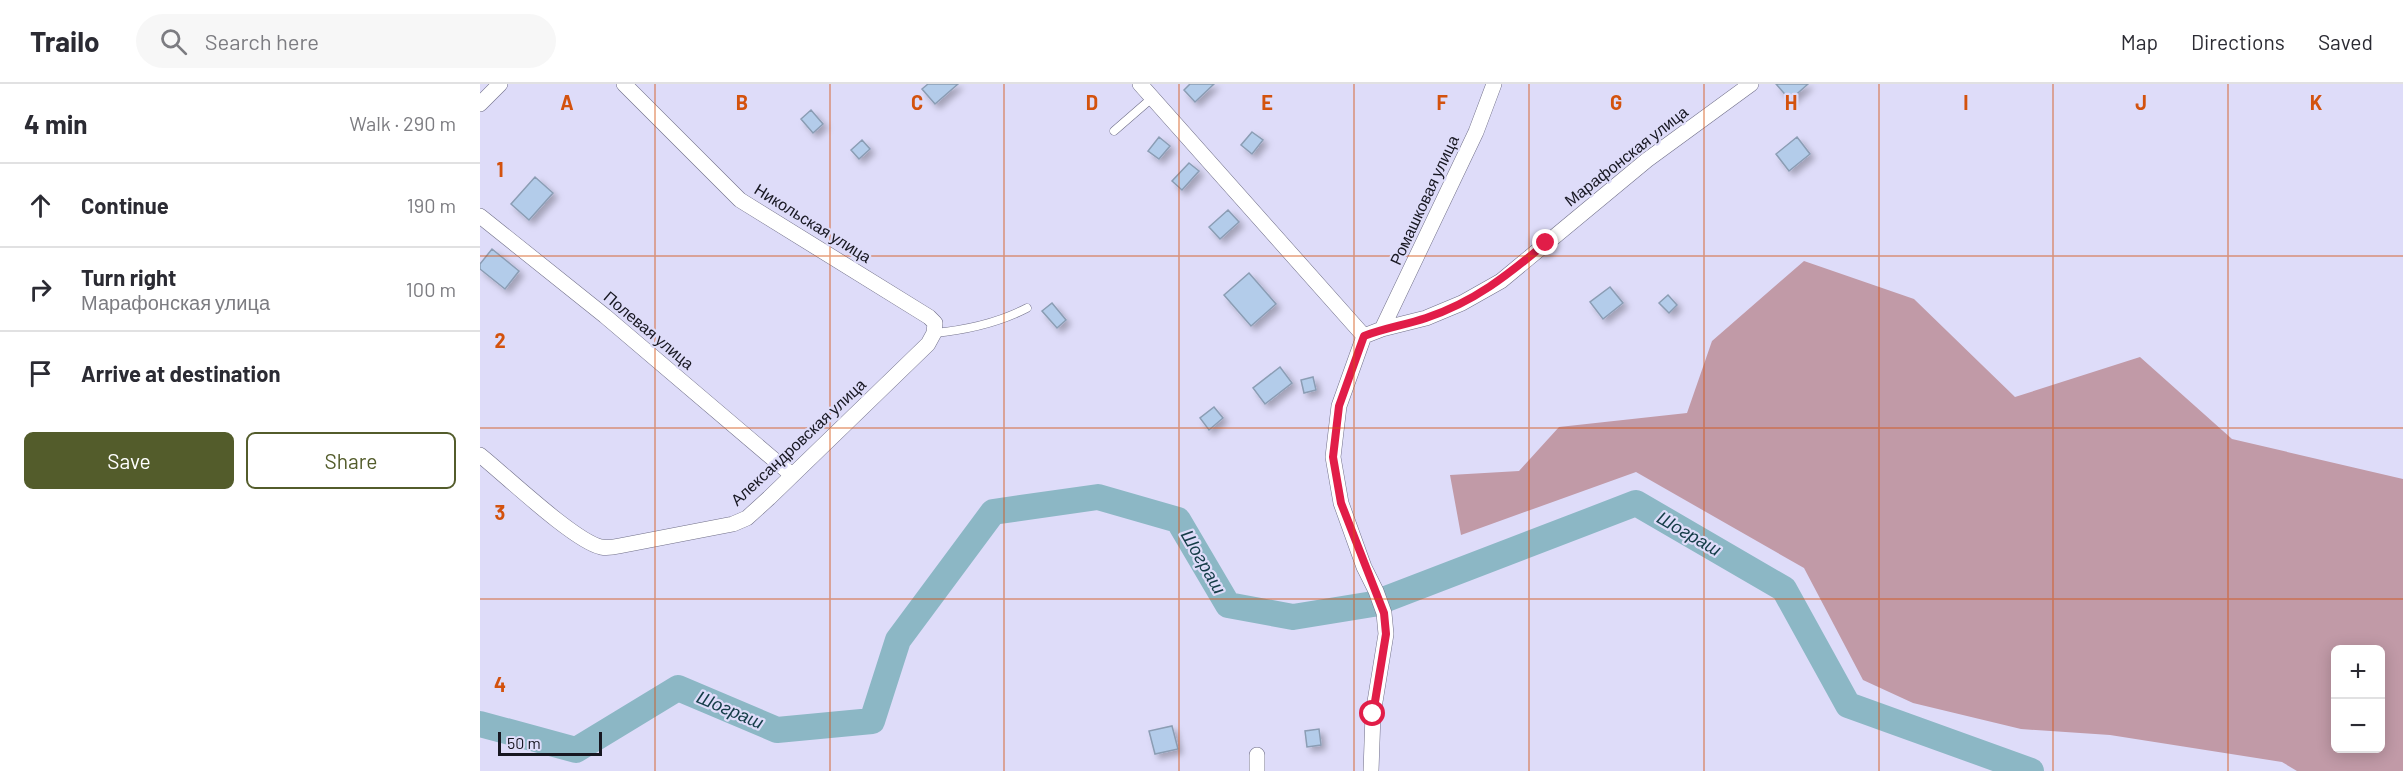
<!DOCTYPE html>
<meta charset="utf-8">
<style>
body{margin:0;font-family:Barlow,sans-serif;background:#f7f7f7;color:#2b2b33}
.controls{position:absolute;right:18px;bottom:18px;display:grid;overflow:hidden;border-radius:9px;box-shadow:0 3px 15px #0003}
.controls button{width:54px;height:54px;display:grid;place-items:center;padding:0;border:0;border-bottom:2px solid #e1e1e2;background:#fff;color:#2b2b33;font:30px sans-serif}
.scale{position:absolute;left:18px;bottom:15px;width:104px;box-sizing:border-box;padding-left:6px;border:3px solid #171721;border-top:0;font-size:16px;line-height:21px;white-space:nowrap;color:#171721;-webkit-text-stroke:4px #dedcf9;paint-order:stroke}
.stop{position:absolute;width:18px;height:18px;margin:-14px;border:4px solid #e11d48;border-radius:50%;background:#fff}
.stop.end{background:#e11d48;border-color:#fff;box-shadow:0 2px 6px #0008}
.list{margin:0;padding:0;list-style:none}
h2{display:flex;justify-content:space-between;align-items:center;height:78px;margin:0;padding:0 24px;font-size:26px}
h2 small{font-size:20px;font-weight:400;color:#7c7c81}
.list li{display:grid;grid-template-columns:39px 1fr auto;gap:18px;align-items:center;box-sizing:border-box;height:84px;padding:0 24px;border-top:2px solid #e1e1e2}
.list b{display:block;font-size:22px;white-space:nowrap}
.list p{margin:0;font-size:20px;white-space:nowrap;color:#7c7c81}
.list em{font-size:20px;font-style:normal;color:#7c7c81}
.actions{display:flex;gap:12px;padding:18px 24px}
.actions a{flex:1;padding:14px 0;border:2px solid #535c2b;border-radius:9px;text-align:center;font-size:21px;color:#535c2b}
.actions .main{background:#535c2b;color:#fff}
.icon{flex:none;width:33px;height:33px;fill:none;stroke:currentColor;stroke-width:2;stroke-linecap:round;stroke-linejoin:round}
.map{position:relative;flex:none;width:1923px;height:687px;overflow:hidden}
header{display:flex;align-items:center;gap:36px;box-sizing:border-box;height:84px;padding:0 30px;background:#fff;border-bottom:2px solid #e1e1e2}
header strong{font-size:28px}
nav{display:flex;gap:33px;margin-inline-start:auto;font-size:21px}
.search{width:420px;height:54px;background:#f7f7f7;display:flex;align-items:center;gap:15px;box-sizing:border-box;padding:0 21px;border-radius:33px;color:#7c7c81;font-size:22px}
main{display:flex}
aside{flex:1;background:#fff}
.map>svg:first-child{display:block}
</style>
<header>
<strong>Trailo</strong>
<div class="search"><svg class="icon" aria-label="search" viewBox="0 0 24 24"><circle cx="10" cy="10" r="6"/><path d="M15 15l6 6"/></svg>Search here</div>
<nav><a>Map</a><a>Directions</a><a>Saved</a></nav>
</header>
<main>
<aside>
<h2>4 min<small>Walk · 290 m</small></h2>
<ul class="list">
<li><svg class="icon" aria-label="ahead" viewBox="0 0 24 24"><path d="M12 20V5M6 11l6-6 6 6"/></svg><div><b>Continue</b></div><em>190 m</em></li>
<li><svg class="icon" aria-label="right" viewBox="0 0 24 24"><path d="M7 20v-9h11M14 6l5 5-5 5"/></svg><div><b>Turn right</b><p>Марафонская улица</p></div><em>100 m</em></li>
<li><svg class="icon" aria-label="arrive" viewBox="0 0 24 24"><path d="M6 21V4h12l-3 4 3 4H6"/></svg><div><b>Arrive at destination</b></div></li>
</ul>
<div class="actions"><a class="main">Save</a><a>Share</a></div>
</aside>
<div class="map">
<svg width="1923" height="687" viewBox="0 0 1923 687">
<defs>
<filter id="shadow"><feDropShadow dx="4.5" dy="4.5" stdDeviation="3" flood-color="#0004"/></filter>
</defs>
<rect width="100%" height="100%" fill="#dedcf9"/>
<path fill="#c19aa7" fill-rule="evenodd" d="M 1324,177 L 1434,215 L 1535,313 L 1660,273 L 1752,355 L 1923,395 L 1923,687 L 1817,687 L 1802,678 L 1630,651 L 1541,645 L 1433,619 L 1383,596 L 1324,484 L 1156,388 L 981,451 L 970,391 L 1039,387 L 1079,343 L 1207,329 L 1232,257 ZM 1856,566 L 1900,566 L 1900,664 L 1856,664 Z"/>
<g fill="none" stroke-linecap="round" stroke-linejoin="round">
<path stroke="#8cb7c5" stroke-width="26" d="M 0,640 L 96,666 L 198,604 L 297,646 L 392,637 L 418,556 L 513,428 L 618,413 L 698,436 L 748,521 L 813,533 L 893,520 L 1156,419 L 1304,505 L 1368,621 L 1551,687"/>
</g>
<path fill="#b3ccea" stroke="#8b9db4" stroke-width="1.5" filter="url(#shadow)" d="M 448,0 L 478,0 L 455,20 L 442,5 Z
M 710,0 L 734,0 L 715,18 L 704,6 Z
M 1296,0 L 1328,0 L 1310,16 Z
M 331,26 L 343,40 L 333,49 L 321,35 Z
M 772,48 L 783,56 L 772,70 L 761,61 Z
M 679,53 L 690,62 L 679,75 L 668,67 Z
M 1317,53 L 1330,70 L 1309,87 L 1296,70 Z
M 382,56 L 390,65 L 379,75 L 371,66 Z
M 709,79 L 719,87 L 702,106 L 692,97 Z
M 55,93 L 73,109 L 49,136 L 31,120 Z
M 748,126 L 759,138 L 740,155 L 729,143 Z
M 12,165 L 39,187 L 25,205 L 0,185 L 0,180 Z
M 769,189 L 796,220 L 771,242 L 744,211 Z
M 1130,203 L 1143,219 L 1123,235 L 1110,218 Z
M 1188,211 L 1197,221 L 1189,229 L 1179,219 Z
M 572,219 L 586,236 L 577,244 L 562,227 Z
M 800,283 L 812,299 L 785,320 L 773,304 Z
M 833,293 L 836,306 L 824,309 L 821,296 Z
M 734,323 L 743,334 L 729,346 L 720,334 Z
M 692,642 L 698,665 L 675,670 L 669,647 Z
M 839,645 L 841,661 L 827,663 L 825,647 Z"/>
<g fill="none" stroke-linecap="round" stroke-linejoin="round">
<defs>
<path id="service" d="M 634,47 L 672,14
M 454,249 C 486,246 518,239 547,224"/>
<path id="minor" d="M 660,0 L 884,252 L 859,322 L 853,373 L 861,419 L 884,483 L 896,507 L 904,529 L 906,550 L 893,630 L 891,687
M 0,20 L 20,0
M 0,132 L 125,232 L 312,391
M 902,245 L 996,48 L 1014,0
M 884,252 L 902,245 L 946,234 L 982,219 L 1021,197 L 1167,76 L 1271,0
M 0,371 C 25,391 94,457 121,463 C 127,464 134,463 139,462 L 253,440 L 267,434 L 289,414 L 448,260 L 454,249 L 455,239 L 449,233 L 260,116 L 144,0
M 777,687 L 777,671"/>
</defs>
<use href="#service" stroke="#706f88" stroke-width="9"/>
<use href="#minor" stroke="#706f88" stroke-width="16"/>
<use href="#service" stroke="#fff" stroke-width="8"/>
<use href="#minor" stroke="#fff" stroke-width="15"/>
</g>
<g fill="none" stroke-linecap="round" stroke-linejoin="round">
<path stroke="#e11d48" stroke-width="8" d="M 893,630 L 906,550 L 904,529 L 861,419 L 853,373 L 859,322 L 884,252 C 905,244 925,241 946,234 C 994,218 1028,191 1066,159"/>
</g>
<path fill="none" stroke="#d3520e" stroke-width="1.5" stroke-opacity="0.55" d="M 175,0 L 175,687M 350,0 L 350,687M 524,0 L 524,687M 699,0 L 699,687M 874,0 L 874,687M 1049,0 L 1049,687M 1224,0 L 1224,687M 1399,0 L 1399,687M 1573,0 L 1573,687M 1748,0 L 1748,687M 0,172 L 1923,172M 0,344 L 1923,344M 0,515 L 1923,515"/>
<g text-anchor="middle" stroke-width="4.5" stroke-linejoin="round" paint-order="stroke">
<g font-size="16" fill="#171721" stroke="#dedcf9">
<text transform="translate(1146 72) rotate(-38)" y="6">Марафонская улица</text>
<text transform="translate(944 116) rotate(-65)" y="6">Ромашковая улица</text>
<text transform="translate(333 139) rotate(32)" y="6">Никольская улица</text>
<text transform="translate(169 246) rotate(40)" y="6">Полевая улица</text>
<text transform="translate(318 358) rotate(-43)" y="6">Александровская улица</text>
</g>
<g font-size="18" font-style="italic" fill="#143c47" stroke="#dedcf9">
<text transform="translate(1209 450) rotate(30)" y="6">Шограш</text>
<text transform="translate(723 478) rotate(60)" y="6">Шограш</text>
<text transform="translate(250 626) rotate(23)" y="6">Шограш</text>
</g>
</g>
<g font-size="20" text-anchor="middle" font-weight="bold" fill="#d3520e" stroke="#dedcf9" stroke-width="4.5" stroke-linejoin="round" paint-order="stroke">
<text x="87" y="26">A</text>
<text x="262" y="26">B</text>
<text x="437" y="26">C</text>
<text x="612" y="26">D</text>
<text x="787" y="26">E</text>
<text x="962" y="26">F</text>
<text x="1136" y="26">G</text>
<text x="1311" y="26">H</text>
<text x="1486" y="26">I</text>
<text x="1661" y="26">J</text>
<text x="1836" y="26">K</text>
<text x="20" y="93">1</text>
<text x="20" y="264">2</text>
<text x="20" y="436">3</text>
<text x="20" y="608">4</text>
</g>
</svg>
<div class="controls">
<button>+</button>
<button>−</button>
</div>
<div class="scale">50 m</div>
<div class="stop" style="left:893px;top:630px"></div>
<div class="stop end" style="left:1066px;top:159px"></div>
</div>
</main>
